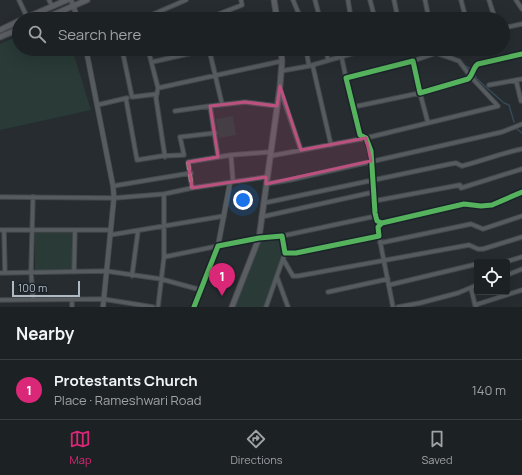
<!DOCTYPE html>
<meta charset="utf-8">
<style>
body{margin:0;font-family:Manrope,sans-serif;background:#25292c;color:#f1f3f6}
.controls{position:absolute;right:12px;bottom:12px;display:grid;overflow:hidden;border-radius:4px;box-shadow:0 4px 16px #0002}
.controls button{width:36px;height:36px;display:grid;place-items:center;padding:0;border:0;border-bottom:1px solid #3a3e41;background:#1c2124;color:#f1f3f6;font:20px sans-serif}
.scale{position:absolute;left:12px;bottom:10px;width:68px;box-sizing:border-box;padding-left:4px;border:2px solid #b0bac2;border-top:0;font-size:11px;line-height:14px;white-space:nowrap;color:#b0bac2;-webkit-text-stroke:3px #1b232a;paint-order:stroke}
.you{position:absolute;left:243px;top:200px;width:14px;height:14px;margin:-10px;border:3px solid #fff;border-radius:50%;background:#1a73e8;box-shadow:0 0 0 6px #1a73e833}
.badge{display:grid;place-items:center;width:26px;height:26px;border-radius:50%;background:#db2777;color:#fff;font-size:13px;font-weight:700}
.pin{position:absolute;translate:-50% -33px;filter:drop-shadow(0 1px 2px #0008)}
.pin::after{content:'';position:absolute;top:21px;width:14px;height:12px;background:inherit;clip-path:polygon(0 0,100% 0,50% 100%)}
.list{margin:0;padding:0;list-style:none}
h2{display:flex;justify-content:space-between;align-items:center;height:52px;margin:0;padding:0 16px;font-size:17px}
h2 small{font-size:13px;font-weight:400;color:#a0a3a6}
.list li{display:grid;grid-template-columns:26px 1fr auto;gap:12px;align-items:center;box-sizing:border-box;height:60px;padding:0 16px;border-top:1px solid #3a3e41}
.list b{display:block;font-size:15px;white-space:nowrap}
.list p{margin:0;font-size:13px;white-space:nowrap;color:#a0a3a6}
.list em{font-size:13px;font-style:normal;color:#a0a3a6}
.icon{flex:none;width:22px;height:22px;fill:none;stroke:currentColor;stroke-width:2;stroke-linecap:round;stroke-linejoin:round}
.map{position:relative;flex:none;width:522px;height:307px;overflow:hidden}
.search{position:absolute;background:#1c2124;box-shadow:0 4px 16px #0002;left:12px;right:12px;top:12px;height:44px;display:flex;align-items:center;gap:10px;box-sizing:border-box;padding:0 14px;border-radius:22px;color:#a0a3a6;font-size:15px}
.sheet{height:112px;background:#1c2124}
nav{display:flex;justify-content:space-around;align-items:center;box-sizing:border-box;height:56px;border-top:1px solid #3a3e41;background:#1c2124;font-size:11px;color:#a0a3a6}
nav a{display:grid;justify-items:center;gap:2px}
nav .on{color:#db2777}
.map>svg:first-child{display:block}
</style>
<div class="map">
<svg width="522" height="307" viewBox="0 0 522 307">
<rect width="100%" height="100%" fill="#262c30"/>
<path fill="#293a37" d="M 19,36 L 19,49 L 72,49 L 91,110 L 0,130 L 0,44 Z
M 233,116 L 236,135 L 219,138 L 216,119 Z
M 35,233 L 73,233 L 72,269 L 35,270 Z
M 281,238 L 283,253 L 264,307 L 235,307 L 260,239 Z"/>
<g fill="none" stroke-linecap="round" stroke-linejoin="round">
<path stroke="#354955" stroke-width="1.5" d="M 417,49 L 428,53
M 438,56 L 460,63
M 464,65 L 471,69 L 477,79 L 504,103 L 509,105 L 514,122
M 517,129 L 522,133"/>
<defs>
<path id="minor" d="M 19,0 L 27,17
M 49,0 L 52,6
M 293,0 L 301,19
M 315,0 L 320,19
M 348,0 L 351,19
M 370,0 L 375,19
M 394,0 L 398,19
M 425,0 L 429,19
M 461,0 L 466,19
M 489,0 L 495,19
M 516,0 L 522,9
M 142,19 L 186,0
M 206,19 L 242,5 L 241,0
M 503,28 L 522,24
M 122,49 L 132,97 L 157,94
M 148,49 L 158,88 L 156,98 L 165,157
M 209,49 L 222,104
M 306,49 L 309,66
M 326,49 L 328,60
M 342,59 L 346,78
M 413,61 L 436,53 L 435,49
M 152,62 L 210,49
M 313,67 L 331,145
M 281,71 L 309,66 L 368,49
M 516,80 L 521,101
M 489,85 L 522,79
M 158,88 L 282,61
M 280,89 L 301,150
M 126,99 L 137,160 L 162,156 L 184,155 L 180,137 L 215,133
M 97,105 L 127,98
M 353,107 L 420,93 L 428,123
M 175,111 L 210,106
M 231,155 L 233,182
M 270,156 L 366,138 L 498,106 L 471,77 L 459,61 L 426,49
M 218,157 L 210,106 L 245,102 L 277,106
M 266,184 L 290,180 L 502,132 L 522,124
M 113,186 L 191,173
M 192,188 L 188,162 L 231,155 L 270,152
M 0,197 L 114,198 L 164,194 L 192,188 L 266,177
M 374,201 L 460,185 L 461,188 L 522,169
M 264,203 L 450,164 L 456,163 L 462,166 C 482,161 502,153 522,149
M 261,217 L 374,192
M 382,223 L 377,221 L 375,213 L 371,151 L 366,138 L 360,135 L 346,78 L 413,61 L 420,93 L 468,79 C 473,75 473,67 478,64 L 522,54
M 0,230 L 110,230
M 4,230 L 5,273
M 110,235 L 224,216
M 282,236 L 376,216
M 379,236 L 393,307
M 380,243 L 471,224 L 483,229 L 522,216
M 164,257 L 164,194
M 283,259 L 293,276 L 298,276 L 469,245 L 478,249 L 483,249 L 522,237
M 505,262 L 522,257
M 74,272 L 75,230
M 0,273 L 106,271 L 161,279 L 201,290
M 507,275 L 522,269
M 132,276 L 138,231
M 277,277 L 288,307
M 389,285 L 477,264
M 471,288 L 475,305
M 328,292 L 388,279
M 33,299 L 31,272 L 33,197
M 0,300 L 103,299 L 153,307
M 72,307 L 72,299
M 158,307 L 164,257 L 218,246
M 266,307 L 285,253
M 398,307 L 420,303 L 458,293 L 477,285
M 476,307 L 475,305 L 522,290"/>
<path id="tertiary" d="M 71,0 L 78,19
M 86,49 L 113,186 L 114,197 L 103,307
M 218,246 L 230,183
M 194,307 L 218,246 L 259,238 L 282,236 L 285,253 L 296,253 L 379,236 L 378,227 L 382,223 L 464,204 L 481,206 L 492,205 L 522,192"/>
<path id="secondary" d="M 274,0 L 277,19
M 23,19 L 67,0
M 43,19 L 87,0
M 0,30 L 19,21
M 0,37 L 19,29
M 232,307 L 259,238 L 280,86 L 282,61 L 281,49"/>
</defs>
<use href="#minor" stroke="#44484b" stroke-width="5.5"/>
<use href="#tertiary" stroke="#44484b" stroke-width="6"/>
<use href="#secondary" stroke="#44484b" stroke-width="7"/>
<use href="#minor" stroke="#555b5f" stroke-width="3.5"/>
<use href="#tertiary" stroke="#555b5f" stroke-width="4.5"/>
<use href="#secondary" stroke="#5a5e63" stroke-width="5"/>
<path stroke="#b2968c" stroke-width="4" stroke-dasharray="8 4" stroke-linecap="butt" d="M 188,162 L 192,188"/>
<defs>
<path id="cycleway" d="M 382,223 L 377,221 L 375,213 L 371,151 L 366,138 L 360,135 L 346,78 L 413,61 L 420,93 L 468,79 C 473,75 473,67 478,64 L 522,54
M 194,307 L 218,246 L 259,238 L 282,236 L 285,253 L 296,253 L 379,236 L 378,227 L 382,223 L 464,204 L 481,206 L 492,205 L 522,192"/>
</defs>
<use href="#cycleway" stroke="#1b232a" stroke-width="8"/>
<use href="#cycleway" stroke="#56b35d" stroke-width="5"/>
</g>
<path fill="#bc517f" fill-opacity="0.2" stroke="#bc517f" stroke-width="3" stroke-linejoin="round" d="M 280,86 L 301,150 L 366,138 L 371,161 L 266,184 L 266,177 L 192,188 L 188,162 L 218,157 L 210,106 L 245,102 L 277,106 Z"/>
</svg>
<div class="controls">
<button><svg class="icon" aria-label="locate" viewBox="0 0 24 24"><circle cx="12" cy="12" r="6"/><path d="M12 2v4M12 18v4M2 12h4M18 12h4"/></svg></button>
</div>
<div class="scale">100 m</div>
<div class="you"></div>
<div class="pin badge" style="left:222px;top:296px">1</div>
<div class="search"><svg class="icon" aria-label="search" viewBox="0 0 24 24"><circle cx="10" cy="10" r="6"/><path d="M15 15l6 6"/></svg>Search here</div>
</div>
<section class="sheet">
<h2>Nearby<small></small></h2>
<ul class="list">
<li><span class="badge">1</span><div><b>Protestants Church</b><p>Place · Rameshwari Road</p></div><em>140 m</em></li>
</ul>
</section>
<nav>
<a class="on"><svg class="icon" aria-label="map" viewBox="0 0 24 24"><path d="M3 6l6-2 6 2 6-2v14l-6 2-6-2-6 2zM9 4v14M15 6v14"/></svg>Map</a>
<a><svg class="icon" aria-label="directions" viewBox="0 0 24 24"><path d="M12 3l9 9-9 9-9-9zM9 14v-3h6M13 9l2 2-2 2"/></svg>Directions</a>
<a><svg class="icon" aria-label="saved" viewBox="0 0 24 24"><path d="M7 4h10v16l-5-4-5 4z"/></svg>Saved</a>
</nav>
